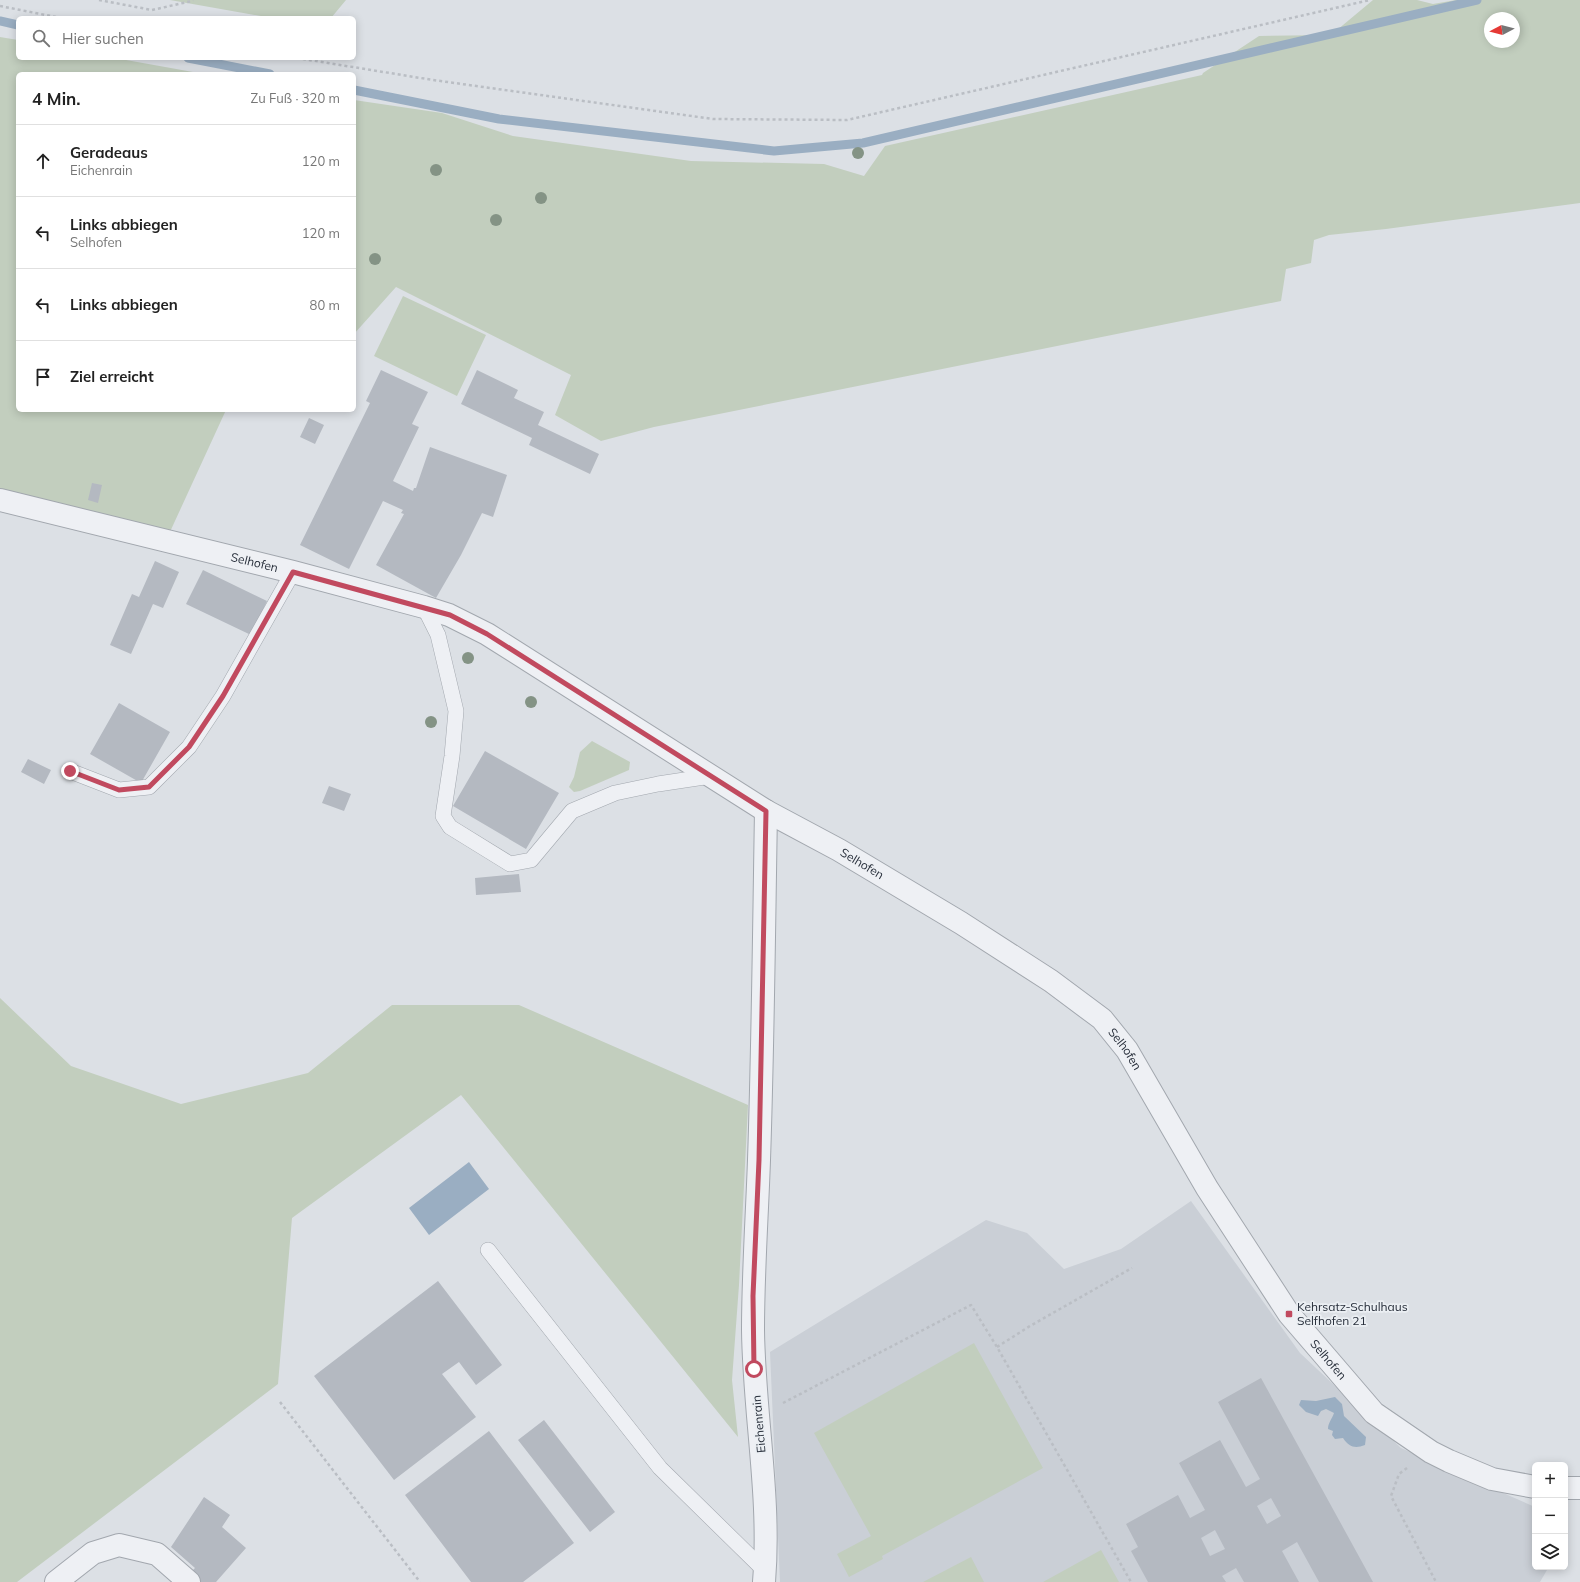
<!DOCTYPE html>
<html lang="de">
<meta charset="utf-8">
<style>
body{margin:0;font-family:Mulish,sans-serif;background:#f6f6f6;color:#222}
.controls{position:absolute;right:12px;bottom:12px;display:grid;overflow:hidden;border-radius:6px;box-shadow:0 2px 10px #0003}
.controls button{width:36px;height:36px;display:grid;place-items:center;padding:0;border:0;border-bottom:1px solid #e0e0e0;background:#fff;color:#222;font:20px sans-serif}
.compass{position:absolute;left:1484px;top:12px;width:36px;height:36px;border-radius:50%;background:#fff;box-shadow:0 2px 10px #0003;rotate:263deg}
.stop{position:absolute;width:12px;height:12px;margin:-9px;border:3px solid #c14a5f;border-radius:50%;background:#fff}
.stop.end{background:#c14a5f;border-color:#fff;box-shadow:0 1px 4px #0008}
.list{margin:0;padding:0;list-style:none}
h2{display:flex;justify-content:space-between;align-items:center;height:52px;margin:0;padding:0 16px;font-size:17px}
h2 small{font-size:13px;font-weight:400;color:#767676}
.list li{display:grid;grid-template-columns:26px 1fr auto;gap:12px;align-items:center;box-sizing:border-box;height:72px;padding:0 16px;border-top:1px solid #e0e0e0}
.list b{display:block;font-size:15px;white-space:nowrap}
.list p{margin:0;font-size:13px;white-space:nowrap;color:#767676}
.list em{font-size:13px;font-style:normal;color:#767676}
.icon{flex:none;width:22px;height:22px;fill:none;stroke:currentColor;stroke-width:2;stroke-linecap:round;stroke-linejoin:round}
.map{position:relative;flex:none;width:1580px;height:1582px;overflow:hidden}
.search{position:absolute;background:#fff;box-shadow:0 2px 10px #0003;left:16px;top:16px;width:340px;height:44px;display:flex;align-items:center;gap:10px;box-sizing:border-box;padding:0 14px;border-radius:6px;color:#767676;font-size:15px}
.panel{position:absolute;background:#fff;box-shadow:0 2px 10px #0003;left:16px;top:72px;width:340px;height:340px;border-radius:6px}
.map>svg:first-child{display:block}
</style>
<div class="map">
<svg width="1580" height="1582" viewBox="0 0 1580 1582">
<rect width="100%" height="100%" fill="#dce0e5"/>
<path fill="#cacfd6" d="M 1191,1201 L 1300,1353 L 1401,1448 L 1535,1507 L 1535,1567 L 1547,1567 L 1547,1570 L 1540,1582 L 780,1582 L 770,1352 L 986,1220 L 1027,1233 L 1064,1269 L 1121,1249 Z"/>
<path fill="#c2cebe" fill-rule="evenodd" d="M 170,0 L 346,0 L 331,18 L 272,18 Z
M 1373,0 L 1417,0 L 1433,4 L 1456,0 L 1580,0 L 1580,203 L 1386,229 L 1329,235 L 1314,240 L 1311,263 L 1286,269 L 1281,301 L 654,427 L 601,441 L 555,415 L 571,375 L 396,287 L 354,334 L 354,100 L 442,113 L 513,136 L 691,161 L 824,164 L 864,176 L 885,146 L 1202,75 L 1203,73 L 1259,36 L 1331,35 ZM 1490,18 L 1514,18 L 1514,42 L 1490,42 Z
M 0,37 L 18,40 L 18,58 L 115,58 L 204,74 L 18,74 L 18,410 L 226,410 L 169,534 L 0,492 Z
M 403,296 L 486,335 L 457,396 L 374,356 Z
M 592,741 L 630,762 L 629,770 L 580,791 L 574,792 L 569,787 L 574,777 L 580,752 Z
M 0,998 L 71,1066 L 181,1104 L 308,1073 L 392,1005 L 519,1005 L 748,1105 L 739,1285 L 732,1380 L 738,1437 L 461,1095 L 292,1218 L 278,1384 L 17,1582 L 0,1582 Z
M 974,1343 L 1043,1468 L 882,1556 L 883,1559 L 849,1577 L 837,1554 L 871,1536 L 814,1433 Z
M 1101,1550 L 1119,1582 L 1043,1582 Z
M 971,1557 L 984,1582 L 923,1582 Z"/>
<path fill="#9aaec2" d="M 469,1162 L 489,1189 L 429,1235 L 409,1208 Z
M 1335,1397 L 1342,1404 L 1344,1416 L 1366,1437 L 1365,1445 C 1355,1449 1349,1447 1343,1438 L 1335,1439 L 1332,1435 L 1333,1431 L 1328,1429 C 1328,1423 1332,1419 1334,1413 L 1326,1409 L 1321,1411 L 1318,1416 L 1306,1412 L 1299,1405 L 1301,1400 L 1316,1401 Z"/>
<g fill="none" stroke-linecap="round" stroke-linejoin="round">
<path stroke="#9aaec2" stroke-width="9" d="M 0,21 L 18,25
M 188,58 L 270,74
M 354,90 L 499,119 L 774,151 L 863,143 L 1477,0"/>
</g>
<path fill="#b4b9c1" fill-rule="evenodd" d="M 381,370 L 428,392 L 412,424 L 419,427 L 393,481 L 413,491 L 414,488 L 416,488 L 430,447 L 507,475 L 493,517 L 482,513 L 461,555 L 436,598 L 376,565 L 404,514 L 401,513 L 403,510 L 383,501 L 349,569 L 300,545 L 370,403 L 366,401 Z
M 477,370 L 518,390 L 514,398 L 544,412 L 538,425 L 599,454 L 590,474 L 529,445 L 532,438 L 461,404 Z
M 309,418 L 324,425 L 315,444 L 300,437 Z
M 92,483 L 102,485 L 98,503 L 88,500 Z
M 155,561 L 179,572 L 163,608 L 153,604 L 131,654 L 110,645 L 132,594 L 139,597 Z
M 203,570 L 267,601 L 251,635 L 186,604 Z
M 119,703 L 170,732 L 141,783 L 90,754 Z
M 485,751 L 559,793 L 526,849 L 453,806 Z
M 28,759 L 51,770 L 44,784 L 21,772 Z
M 329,786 L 351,794 L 344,811 L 322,803 Z
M 519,874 L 521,892 L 476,895 L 475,878 Z
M 438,1281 L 502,1365 L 476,1385 L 459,1362 L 442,1374 L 476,1417 L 394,1480 L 314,1376 Z
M 1261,1378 L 1373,1582 L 1319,1582 L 1297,1542 L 1282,1551 L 1299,1582 L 1244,1582 L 1236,1568 L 1222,1576 L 1226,1582 L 1148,1582 L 1131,1551 L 1138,1547 L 1126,1524 L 1178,1495 L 1190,1518 L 1205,1510 L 1179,1463 L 1220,1440 L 1246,1487 L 1260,1479 L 1218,1402 ZM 1271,1498 L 1281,1516 L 1267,1524 L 1257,1506 ZM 1215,1530 L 1225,1549 L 1210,1556 L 1201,1538 Z
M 544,1420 L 615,1512 L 590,1532 L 518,1440 Z
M 489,1431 L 574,1543 L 523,1582 L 471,1582 L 405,1495 Z
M 204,1497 L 230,1515 L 222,1527 L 246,1548 L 216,1582 L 199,1582 L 189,1574 L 195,1568 L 171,1547 Z"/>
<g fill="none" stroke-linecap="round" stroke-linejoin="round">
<defs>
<path id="service" d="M 424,607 L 438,635 L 456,711 L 452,756 L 443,816 L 450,827 L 510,864 L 531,860 L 572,811 L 615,793 L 658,784 L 711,776
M 70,771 L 119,790 L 149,787 L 189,747 L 223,696 L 293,572
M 488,1250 L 660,1468 L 765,1571"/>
<g id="minor">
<path id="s1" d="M 0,500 L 293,572 L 424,607 L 449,615 L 487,634 L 766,811 L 839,850 L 961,923 L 1051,981 L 1102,1019 L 1127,1050 L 1207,1188 L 1289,1314 L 1374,1413 L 1431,1452 L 1449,1461 L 1492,1479 L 1535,1487"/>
<path d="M 1565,1488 L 1580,1488"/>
<path d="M 56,1582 L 93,1553 L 119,1545 L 157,1554 L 189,1582"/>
<path d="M 764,1582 C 771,1498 754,1414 753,1330 C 753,1273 757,1217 759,1160 C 763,1043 764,927 766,811"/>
</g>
</defs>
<use href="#service" stroke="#a2a7ae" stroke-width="16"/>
<use href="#minor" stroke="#a2a7ae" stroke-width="24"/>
<path stroke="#babec4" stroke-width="2.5" stroke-dasharray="3 3" stroke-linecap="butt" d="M 99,0 L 152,10 L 192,1 L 193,0
M 0,6 L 61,18
M 297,58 L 433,80 L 713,119 L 847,120 L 1370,0
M 997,1347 L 1030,1326 L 1132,1268
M 280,1402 L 420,1582
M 783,1403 L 971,1305 L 997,1347 L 1131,1582
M 1407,1468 L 1399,1474 L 1391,1496 L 1436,1582"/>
<use href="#service" stroke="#eef0f4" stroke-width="15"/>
<use href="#minor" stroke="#eef0f4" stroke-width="22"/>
</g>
<g fill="#849385">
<circle cx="858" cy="153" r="6"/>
<circle cx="436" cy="170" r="6"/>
<circle cx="541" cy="198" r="6"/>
<circle cx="496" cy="220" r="6"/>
<circle cx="375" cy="259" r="6"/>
<circle cx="468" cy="658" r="6"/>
<circle cx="531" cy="702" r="6"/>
<circle cx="431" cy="722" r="6"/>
</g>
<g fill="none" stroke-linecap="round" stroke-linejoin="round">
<path stroke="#c14a5f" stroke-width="5" d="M 70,771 L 119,790 L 149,787 L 189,747 L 223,696 L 293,572 L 450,615 L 487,634 L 766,811 L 759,1160 L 753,1296 L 754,1369"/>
</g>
<rect fill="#c14a5f" stroke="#ebeff3" stroke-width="1.5" x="1285" y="1310" width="8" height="8" rx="2"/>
<g text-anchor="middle" stroke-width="3.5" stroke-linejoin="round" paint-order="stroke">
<g font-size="12" fill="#272e3a" stroke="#ebeff3">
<text dy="4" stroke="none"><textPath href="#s1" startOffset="262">Selhofen</textPath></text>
<text dy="4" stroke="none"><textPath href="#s1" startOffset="946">Selhofen</textPath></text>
<text dy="4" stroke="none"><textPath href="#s1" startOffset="1270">Selhofen</textPath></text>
<text dy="4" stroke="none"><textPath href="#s1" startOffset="1642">Selhofen</textPath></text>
<text transform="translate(759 1424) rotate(-95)" y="4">Eichenrain</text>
</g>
<g font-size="12" fill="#272e3a" stroke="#ebeff3" text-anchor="start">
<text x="1297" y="1311">Kehrsatz-Schulhaus<tspan x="1297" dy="14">Selfhofen 21</tspan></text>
</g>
</g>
</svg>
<div class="controls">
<button>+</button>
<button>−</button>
<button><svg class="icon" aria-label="layers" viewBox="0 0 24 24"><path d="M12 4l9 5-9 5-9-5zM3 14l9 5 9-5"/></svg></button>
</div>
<svg class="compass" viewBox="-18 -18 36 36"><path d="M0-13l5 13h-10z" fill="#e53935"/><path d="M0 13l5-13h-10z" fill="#767676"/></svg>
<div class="stop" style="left:754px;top:1369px"></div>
<div class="stop end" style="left:70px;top:771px"></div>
<div class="search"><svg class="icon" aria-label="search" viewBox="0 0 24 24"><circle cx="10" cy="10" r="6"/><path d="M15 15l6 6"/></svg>Hier suchen</div>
<section class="panel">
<h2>4 Min.<small>Zu Fuß · 320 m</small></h2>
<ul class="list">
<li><svg class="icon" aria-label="ahead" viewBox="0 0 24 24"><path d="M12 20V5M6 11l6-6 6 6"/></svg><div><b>Geradeaus</b><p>Eichenrain</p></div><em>120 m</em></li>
<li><svg class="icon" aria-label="left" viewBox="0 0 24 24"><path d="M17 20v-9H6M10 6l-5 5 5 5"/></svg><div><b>Links abbiegen</b><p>Selhofen</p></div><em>120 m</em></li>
<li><svg class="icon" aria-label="left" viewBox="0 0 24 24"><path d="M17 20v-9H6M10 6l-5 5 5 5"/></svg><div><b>Links abbiegen</b></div><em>80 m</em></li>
<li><svg class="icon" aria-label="arrive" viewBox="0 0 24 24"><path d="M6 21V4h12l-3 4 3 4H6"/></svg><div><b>Ziel erreicht</b></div></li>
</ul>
</section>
</div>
